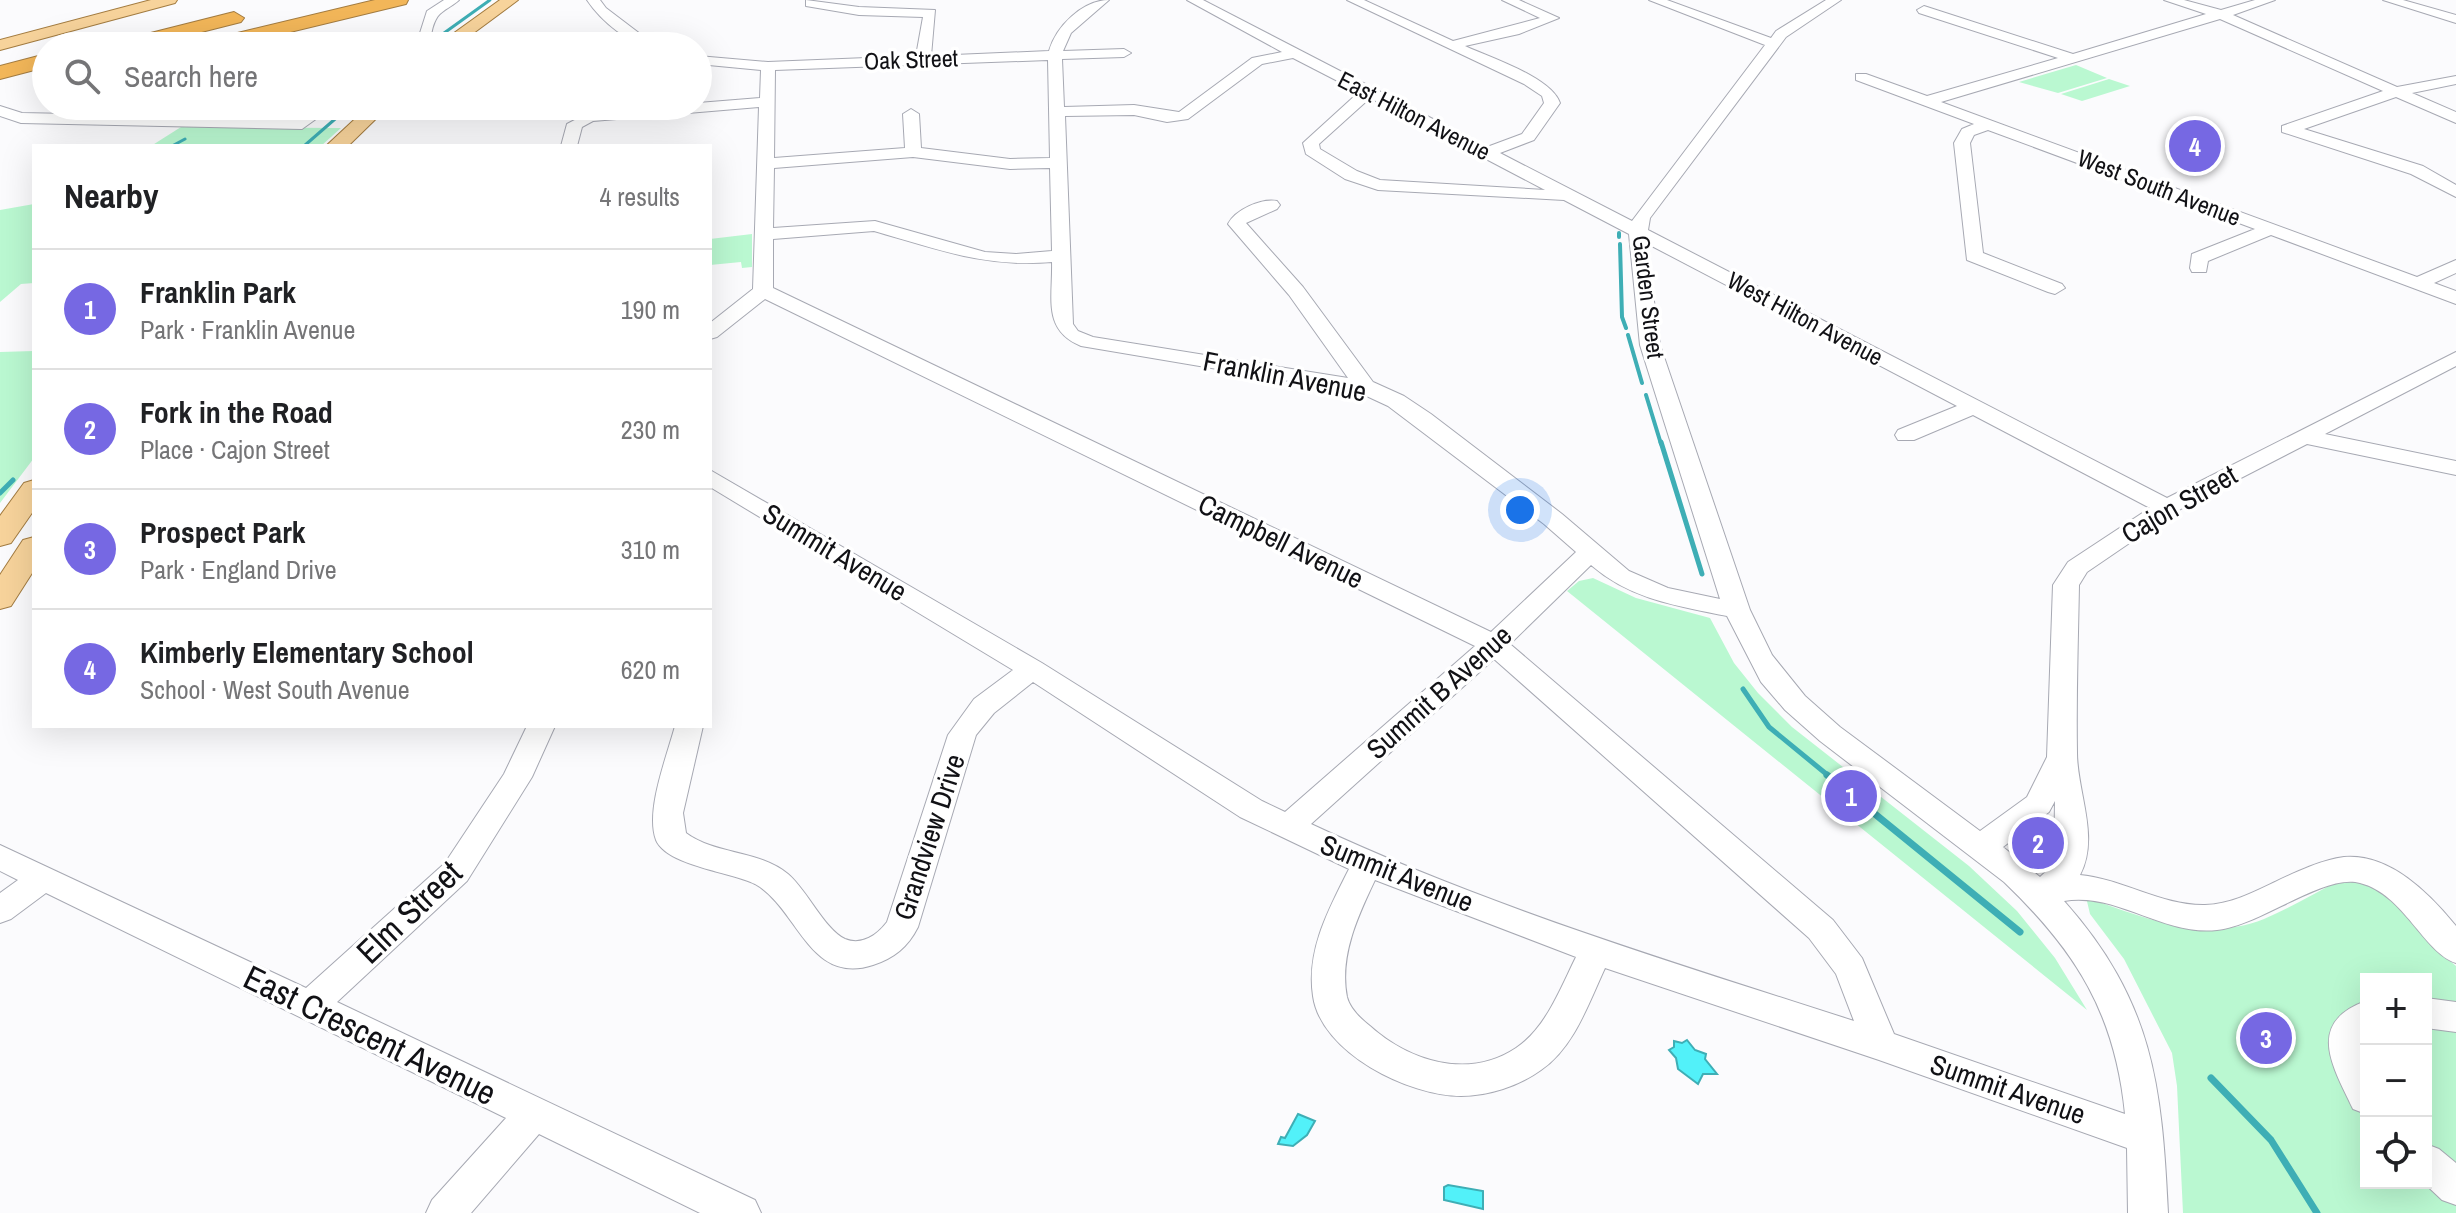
<!DOCTYPE html>
<meta charset="utf-8">
<style>
body{margin:0;font-family:"Archivo Narrow",sans-serif;background:#f2f2f2;color:#202124}
.controls{position:absolute;right:24px;bottom:24px;display:grid;overflow:hidden;border-radius:0px;box-shadow:0 8px 32px #0002}
.controls button{width:72px;height:72px;display:grid;place-items:center;padding:0;border:0;border-bottom:2px solid #e0e0e0;background:#fff;color:#202124;font:40px sans-serif}
.you{position:absolute;left:1520px;top:510px;width:28px;height:28px;margin:-20px;border:6px solid #fff;border-radius:50%;background:#1a73e8;box-shadow:0 0 0 12px #1a73e833}
.badge{display:grid;place-items:center;width:52px;height:52px;border-radius:50%;background:#7668e3;color:#fff;font-size:26px;font-weight:700}
.pin{position:absolute;translate:-50% -50%;border:4px solid #fff;box-shadow:0 2px 8px #0006}
.list{margin:0;padding:0;list-style:none}
h2{display:flex;justify-content:space-between;align-items:center;height:104px;margin:0;padding:0 32px;font-size:34px}
h2 small{font-size:26px;font-weight:400;color:#757577}
.list li{display:grid;grid-template-columns:52px 1fr auto;gap:24px;align-items:center;box-sizing:border-box;height:120px;padding:0 32px;border-top:2px solid #e0e0e0}
.list b{display:block;font-size:30px;white-space:nowrap}
.list p{margin:0;font-size:26px;white-space:nowrap;color:#757577}
.list em{font-size:26px;font-style:normal;color:#757577}
.icon{flex:none;width:44px;height:44px;fill:none;stroke:currentColor;stroke-width:2;stroke-linecap:round;stroke-linejoin:round}
.map{position:relative;flex:none;width:2456px;height:1213px;overflow:hidden}
.search{position:absolute;background:#fff;box-shadow:0 8px 32px #0002;left:32px;top:32px;width:680px;height:88px;display:flex;align-items:center;gap:20px;box-sizing:border-box;padding:0 28px;border-radius:44px;color:#757577;font-size:30px}
.panel{position:absolute;background:#fff;box-shadow:0 8px 32px #0002;left:32px;top:144px;width:680px;height:584px;border-radius:0px}
.map>svg:first-child{display:block}
</style>
<div class="map">
<svg width="2456" height="1213" viewBox="0 0 2456 1213">
<rect width="100%" height="100%" fill="#fbfbfd"/>
<path fill="#baf8d1" fill-rule="evenodd" d="M 2076,65 L 2107,78 L 2058,93 L 2019,82 Z
M 2109,79 L 2130,86 L 2082,101 L 2061,94 Z
M 181,127 L 341,128 L 321,146 L 151,146 Z
M 34,204 L 34,283 L 21,284 L 0,302 L 0,210 Z
M 752,234 L 752,267 L 742,268 L 741,262 L 710,265 L 710,239 Z
M 34,351 L 34,458 L 0,503 L 0,352 Z
M 1593,578 L 1636,598 L 1710,618 L 1734,663 L 1758,693 L 1792,727 L 1969,866 L 2017,911 L 2055,958 L 2087,1010 L 1567,591 L 1579,581 Z
M 2340,880 C 2418,885 2409,927 2456,966 L 2456,1213 L 2183,1213 L 2177,1086 L 2172,1053 L 2124,959 L 2090,914 L 2086,897 C 2143,918 2204,943 2264,919 C 2290,908 2315,893 2340,880 ZM 2366,979 L 2426,979 L 2426,1183 L 2366,1183 Z"/>
<path fill="#52f1f9" stroke="#3eaeb5" stroke-width="2" d="M 1687,1040 L 1695,1050 L 1706,1054 L 1705,1059 L 1717,1074 L 1703,1074 L 1698,1084 L 1678,1069 L 1676,1058 L 1669,1050 L 1674,1047 L 1674,1041 L 1682,1043 Z
M 1298,1114 L 1315,1121 L 1307,1135 L 1293,1146 L 1278,1144 L 1281,1137 L 1285,1138 Z
M 1448,1185 L 1483,1191 L 1483,1209 L 1444,1200 L 1444,1187 Z"/>
<g fill="none" stroke-linecap="round" stroke-linejoin="round">
<path stroke="#3eaeb5" stroke-width="3" d="M 426,46 L 490,0
M 172,146 L 185,139
M 304,146 L 350,106"/>
<path stroke="#3eaeb5" stroke-width="4" d="M 1619,233 L 1619,237
M 1620,244 L 1622,317 L 1626,328
M 1628,335 L 1642,383
M 1646,395 L 1661,444"/>
<path stroke="#3eaeb5" stroke-width="5" d="M 1661,442 L 1702,574
M 0,493 L 13,480
M 1743,689 L 1769,727 L 1830,777"/>
<path stroke="#3eaeb5" stroke-width="7" d="M 1827,775 L 2020,932
M 2211,1078 L 2271,1140 L 2317,1213"/>
<defs>
<path id="minor" d="M 444,0 L 459,0 C 454,5 443,10 438,16 C 425,35 441,46 403,46 L 420,33 L 427,11 Z
M 587,0 L 600,0 L 606,8 L 656,46 C 630,46 601,21 587,0 Z
M 806,0 L 859,7 L 935,10 L 931,56 L 1049,51 C 1056,26 1083,0 1109,0 L 1071,33 L 1063,51 L 1124,49 L 1131,53 L 1124,57 L 1062,59 L 1064,107 L 1134,105 L 1179,112 L 1252,58 L 1282,52 L 1187,0 L 1203,0 L 1487,147 L 1522,134 L 1544,103 L 1542,96 L 1524,84 L 1347,0 L 1364,0 L 1453,41 L 1540,18 L 1502,0 L 1519,0 L 1559,18 L 1519,34 L 1465,46 C 1491,58 1551,77 1560,103 L 1534,140 L 1500,153 L 1632,221 L 1765,45 L 1649,0 L 1667,0 L 1771,38 L 1776,31 L 1826,0 L 1841,0 L 1786,37 L 1650,218 L 1648,230 L 2167,498 L 2456,352 L 2456,366 L 2325,434 L 2456,461 L 2456,475 L 2307,444 L 2175,512 L 2087,572 L 2079,585 C 2078,641 2076,697 2077,753 C 2077,792 2100,837 2080,875 C 2123,879 2162,906 2205,905 C 2231,904 2252,893 2275,882 C 2296,872 2321,860 2344,857 C 2390,853 2430,894 2456,926 L 2456,963 C 2424,953 2404,894 2360,883 C 2324,873 2260,926 2217,930 C 2163,936 2117,892 2064,901 C 2153,1001 2162,1085 2168,1213 L 2128,1213 L 2127,1148 L 1879,1060 L 1605,968 C 1589,1002 1574,1048 1541,1070 C 1519,1086 1488,1096 1461,1096 C 1409,1096 1321,1053 1313,996 C 1306,950 1329,909 1349,869 L 1240,817 L 1033,682 L 994,713 L 976,735 L 918,927 C 908,947 894,958 873,965 C 809,986 798,908 755,884 C 732,872 667,866 656,840 C 645,811 667,756 675,726 L 703,726 L 683,813 L 686,833 C 716,855 759,850 788,874 C 807,890 825,930 845,939 C 862,946 877,935 887,922 L 948,735 L 974,699 L 1013,670 L 710,487 L 710,470 L 1042,663 L 1262,801 L 1285,812 L 1475,646 L 765,299 L 717,337 L 710,339 L 710,323 L 753,289 L 759,107 L 593,121 L 582,127 L 577,146 L 561,146 L 567,124 L 590,112 L 698,106 L 698,103 L 760,98 L 761,70 L 698,64 L 698,56 L 768,62 L 916,56 L 923,17 L 859,15 L 806,6 ZM 1293,58 L 1359,92 L 1303,143 L 1306,154 L 1345,179 L 1378,190 L 1564,200 L 1629,234 L 1640,345 L 1720,599 L 1668,588 L 1629,571 L 1562,514 L 1431,414 L 1404,396 L 1373,382 L 1303,287 L 1246,223 L 1277,209 L 1280,205 L 1277,201 C 1261,198 1235,210 1228,224 L 1289,295 L 1348,378 L 1093,337 L 1078,331 L 1073,324 L 1065,116 L 1134,115 L 1167,122 L 1188,119 L 1262,64 ZM 1048,60 L 1050,158 L 1010,159 L 921,148 L 919,114 L 911,109 L 903,114 L 905,148 L 774,158 L 775,70 ZM 1370,98 L 1545,190 L 1380,180 L 1357,171 L 1320,149 L 1319,144 ZM 913,157 L 1010,169 L 1050,168 L 1052,251 L 1016,254 L 985,252 L 875,221 L 773,228 L 774,168 ZM 874,231 C 937,249 985,268 1052,262 C 1053,298 1042,330 1081,346 L 1360,393 L 1388,406 L 1544,524 L 1576,552 L 1491,632 L 773,288 L 773,239 ZM 1646,243 L 1957,406 L 1898,430 L 1895,435 L 1898,440 L 1914,440 L 1973,415 L 2150,508 L 2068,562 L 2053,585 L 2047,757 L 2027,797 L 1980,831 L 1840,727 L 1805,696 L 1772,655 L 1750,610 L 1660,345 ZM 1591,565 C 1630,599 1677,606 1727,616 L 1761,682 L 1785,710 L 1820,741 L 2004,882 C 2076,951 2115,1013 2125,1114 L 1894,1034 L 1862,958 L 1833,920 L 1510,644 ZM 1494,659 L 1809,938 L 1836,974 L 1854,1021 C 1671,962 1486,906 1311,824 ZM 2055,801 L 2054,864 L 2040,877 L 2003,847 L 2049,812 ZM 1375,880 L 1576,957 C 1560,989 1546,1028 1516,1048 C 1468,1080 1409,1061 1370,1026 C 1361,1019 1350,1009 1347,997 C 1339,956 1358,916 1375,880 Z
M 2164,0 L 2184,0 L 2221,10 L 2255,0 L 2275,0 L 2233,15 L 2397,87 L 2456,76 L 2456,84 L 2412,93 L 2456,112 L 2456,123 L 2396,97 L 2304,129 L 2423,166 L 2456,185 L 2456,197 L 2411,174 L 2282,132 L 2282,126 L 2383,91 L 2220,19 L 1941,102 L 2417,277 L 2456,260 L 2456,273 L 2434,283 L 2456,291 L 2456,304 L 2271,235 L 2208,261 L 2206,272 L 2192,272 L 2190,268 L 2192,254 L 2255,229 L 1988,130 L 1974,135 L 1970,143 L 1983,253 L 2062,284 L 2065,288 L 2055,294 L 2048,292 L 1967,260 L 1954,143 L 1962,129 L 1974,124 L 1856,80 L 1856,74 L 1866,74 L 1927,96 L 2058,58 L 1919,13 L 1917,10 L 1924,6 L 2073,54 L 2206,14 Z
M 2383,0 L 2403,0 L 2456,15 L 2456,23 Z
M 0,106 L 22,113 L 298,119 L 316,106 L 334,106 L 302,129 L 21,123 L 0,116 Z
M 527,726 L 555,726 L 532,777 L 467,881 L 337,1002 L 755,1200 L 761,1213 L 700,1213 L 539,1134 L 471,1213 L 426,1213 L 432,1200 L 506,1118 L 46,893 L 11,919 L 0,923 L 0,893 L 18,880 L 0,871 L 0,845 L 306,988 L 445,863 L 504,774 Z
M 2426,998 L 2456,1002 L 2456,1032 L 2426,1028 Z
M 2366,1001 L 2366,1114 L 2353,1109 C 2333,1067 2305,1023 2366,1001 Z
M 2426,1144 L 2439,1149 L 2456,1163 L 2456,1205 L 2442,1200 L 2424,1183 L 2426,1183 Z"/>
<path id="major" d="M 151,0 L 177,0 L 175,3 L 0,50 L 0,40 Z
M 500,0 L 518,0 L 456,46 L 436,46 Z
M 369,106 L 389,106 L 348,146 L 326,146 Z
M 34,480 L 34,510 L 11,543 L 0,546 L 0,516 L 24,483 Z
M 34,537 L 34,570 L 11,606 L 0,609 L 0,575 L 23,540 Z"/>
<path id="highway" d="M 375,0 L 408,0 L 406,4 L 232,46 L 197,46 L 200,42 Z
M 234,12 L 244,18 L 241,22 L 146,46 L 112,46 L 115,42 Z
M 46,54 L 46,67 L 0,79 L 0,66 Z"/>
</defs>
<use href="#minor" stroke="#a7a9b3" stroke-width="2"/>
<use href="#major" stroke="#a37c41" stroke-width="2"/>
<use href="#highway" stroke="#a37c41" stroke-width="2"/>
<use href="#minor" fill="#fff" fill-rule="evenodd"/>
<use href="#major" fill="#f7d39b" fill-rule="evenodd"/>
<use href="#highway" fill="#f2b659" fill-rule="evenodd"/>
</g>
<path fill="#bbb1af" d="M 91,106 L 191,106 L 184,110 L 93,108 Z"/>
<path fill="#99908f" d="M 182,106 L 191,106 L 184,110 Z"/>
<g text-anchor="middle" stroke-width="7" stroke-linejoin="round" paint-order="stroke">
<g font-size="24" fill="#111115" stroke="#fff">
<text transform="translate(911 60) rotate(-2)" y="8">Oak Street</text>
<text transform="translate(1414 116) rotate(27)" y="8">East Hilton Avenue</text>
<text transform="translate(2159 188) rotate(21)" y="8">West South Avenue</text>
<text transform="translate(1648 297) rotate(83)" y="8">Garden Street</text>
<text transform="translate(1805 319) rotate(28)" y="8">West Hilton Avenue</text>
</g>
<g font-size="28" fill="#111115" stroke="#fff">
<text transform="translate(1285 376) rotate(11)" y="10">Franklin Avenue</text>
<text transform="translate(2179 504) rotate(-30)" y="10">Cajon Street</text>
<text transform="translate(1281 541) rotate(26)" y="10">Campbell Avenue</text>
<text transform="translate(835 552) rotate(31)" y="10">Summit Avenue</text>
<text transform="translate(1439 692) rotate(-42)" y="10">Summit B Avenue</text>
<text transform="translate(929 837) rotate(-72)" y="10">Grandview Drive</text>
<text transform="translate(1397 873) rotate(22)" y="10">Summit Avenue</text>
<text transform="translate(2008 1089) rotate(19)" y="10">Summit Avenue</text>
</g>
<g font-size="34" fill="#111115" stroke="#fff">
<text transform="translate(409 912) rotate(-44)" y="12">Elm Street</text>
<text transform="translate(370 1035) rotate(26)" y="12">East Crescent Avenue</text>
</g>
</g>
</svg>
<div class="controls">
<button>+</button>
<button>−</button>
<button><svg class="icon" aria-label="locate" viewBox="0 0 24 24"><circle cx="12" cy="12" r="6"/><path d="M12 2v4M12 18v4M2 12h4M18 12h4"/></svg></button>
</div>
<div class="you"></div>
<div class="pin badge" style="left:1851px;top:796px">1</div>
<div class="pin badge" style="left:2038px;top:843px">2</div>
<div class="pin badge" style="left:2266px;top:1038px">3</div>
<div class="pin badge" style="left:2195px;top:146px">4</div>
<div class="search"><svg class="icon" aria-label="search" viewBox="0 0 24 24"><circle cx="10" cy="10" r="6"/><path d="M15 15l6 6"/></svg>Search here</div>
<section class="panel">
<h2>Nearby<small>4 results</small></h2>
<ul class="list">
<li><span class="badge">1</span><div><b>Franklin Park</b><p>Park · Franklin Avenue</p></div><em>190 m</em></li>
<li><span class="badge">2</span><div><b>Fork in the Road</b><p>Place · Cajon Street</p></div><em>230 m</em></li>
<li><span class="badge">3</span><div><b>Prospect Park</b><p>Park · England Drive</p></div><em>310 m</em></li>
<li><span class="badge">4</span><div><b>Kimberly Elementary School</b><p>School · West South Avenue</p></div><em>620 m</em></li>
</ul>
</section>
</div>
